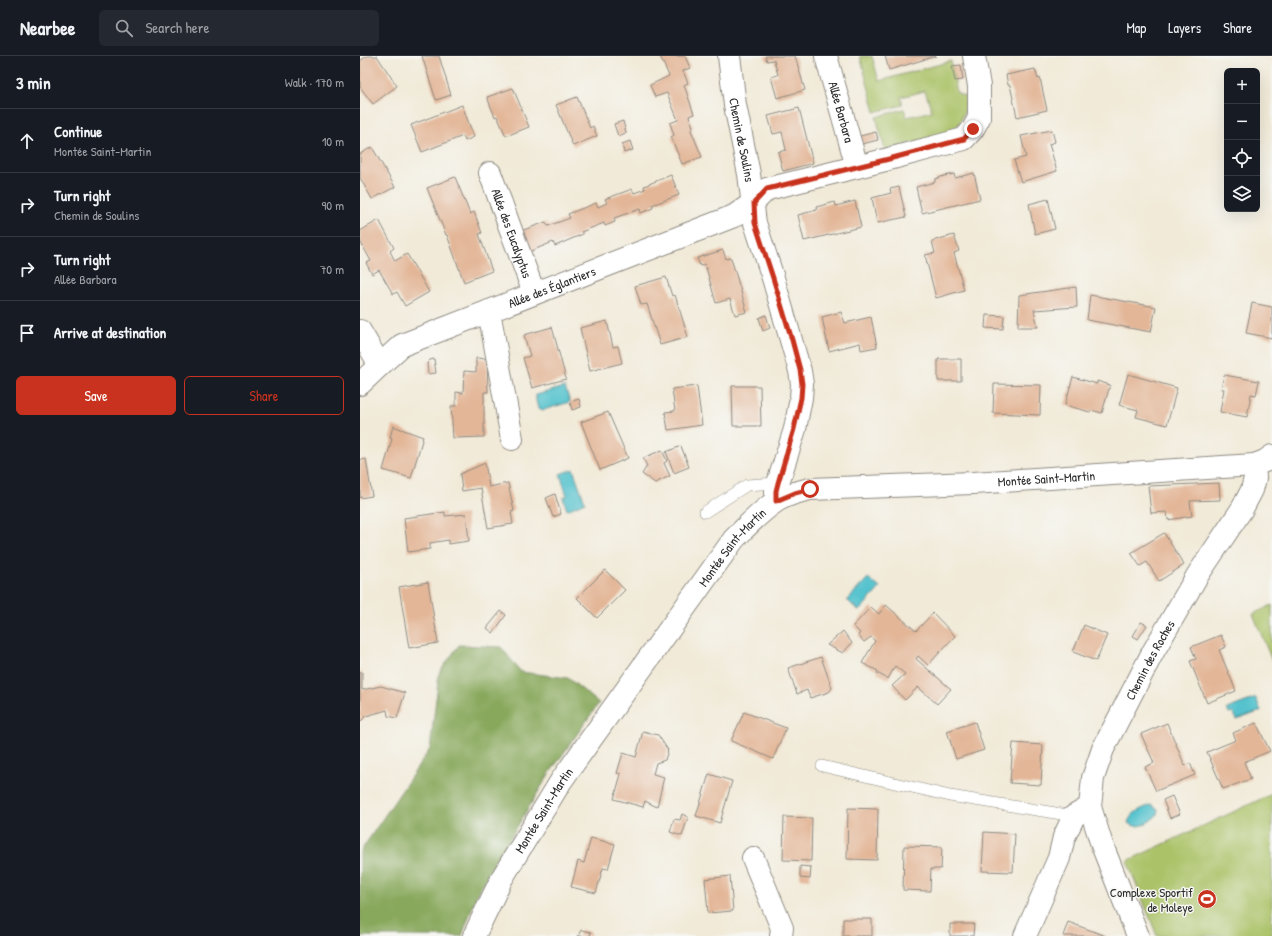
<!DOCTYPE html>
<meta charset="utf-8">
<style>
body{margin:0;font-family:"Patrick Hand",sans-serif;background:#242831;color:#f1f3f6}
.controls{position:absolute;right:12px;top:12px;display:grid;overflow:hidden;border-radius:6px;box-shadow:0 4px 16px #0002}
.controls button{width:36px;height:36px;display:grid;place-items:center;padding:0;border:0;border-bottom:1px solid #363941;background:#171b24;color:#f1f3f6;font:20px sans-serif}
.stop{position:absolute;width:12px;height:12px;margin:-9px;border:3px solid #c8321e;border-radius:50%;background:#fff}
.stop.end{background:#c8321e;border-color:#fff;box-shadow:0 1px 4px #0008}
.list{margin:0;padding:0;list-style:none}
h2{display:flex;justify-content:space-between;align-items:center;height:52px;margin:0;padding:0 16px;font-size:17px}
h2 small{font-size:13px;font-weight:400;color:#9ea1a6}
.list li{display:grid;grid-template-columns:26px 1fr auto;gap:12px;align-items:center;box-sizing:border-box;height:64px;padding:0 16px;border-top:1px solid #363941}
.list b{display:block;font-size:15px;white-space:nowrap}
.list p{margin:0;font-size:13px;white-space:nowrap;color:#9ea1a6}
.list em{font-size:13px;font-style:normal;color:#9ea1a6}
.actions{display:flex;gap:8px;padding:12px 16px}
.actions a{flex:1;padding:9px 0;border:1px solid #c8321e;border-radius:6px;text-align:center;font-size:14px;color:#c8321e}
.actions .main{background:#c8321e;color:#fff}
.icon{flex:none;width:22px;height:22px;fill:none;stroke:currentColor;stroke-width:2;stroke-linecap:round;stroke-linejoin:round}
.map{position:relative;flex:none;width:912px;height:880px;overflow:hidden}
header{display:flex;align-items:center;gap:24px;box-sizing:border-box;height:56px;padding:0 20px;background:#171b24;border-bottom:1px solid #363941}
header strong{font-size:19px}
nav{display:flex;gap:22px;margin-inline-start:auto;font-size:14px}
.search{width:280px;height:36px;background:#242831;display:flex;align-items:center;gap:10px;box-sizing:border-box;padding:0 14px;border-radius:6px;color:#9ea1a6;font-size:15px}
main{display:flex}
aside{flex:1;background:#171b24}
.map>svg:first-child{display:block}
</style>
<header>
<strong>Nearbee</strong>
<div class="search"><svg class="icon" aria-label="search" viewBox="0 0 24 24"><circle cx="10" cy="10" r="6"/><path d="M15 15l6 6"/></svg>Search here</div>
<nav><a>Map</a><a>Layers</a><a>Share</a></nav>
</header>
<main>
<aside>
<h2>3 min<small>Walk · 170 m</small></h2>
<ul class="list">
<li><svg class="icon" aria-label="ahead" viewBox="0 0 24 24"><path d="M12 20V5M6 11l6-6 6 6"/></svg><div><b>Continue</b><p>Montée Saint-Martin</p></div><em>10 m</em></li>
<li><svg class="icon" aria-label="right" viewBox="0 0 24 24"><path d="M7 20v-9h11M14 6l5 5-5 5"/></svg><div><b>Turn right</b><p>Chemin de Soulins</p></div><em>90 m</em></li>
<li><svg class="icon" aria-label="right" viewBox="0 0 24 24"><path d="M7 20v-9h11M14 6l5 5-5 5"/></svg><div><b>Turn right</b><p>Allée Barbara</p></div><em>70 m</em></li>
<li><svg class="icon" aria-label="arrive" viewBox="0 0 24 24"><path d="M6 21V4h12l-3 4 3 4H6"/></svg><div><b>Arrive at destination</b></div></li>
</ul>
<div class="actions"><a class="main">Save</a><a>Share</a></div>
</aside>
<div class="map">
<svg width="912" height="880" viewBox="0 0 912 880">
<rect width="100%" height="100%" fill="#f6f6f2"/>
<filter id="ink" filterUnits="userSpaceOnUse"><feTurbulence type="fractalNoise" baseFrequency=".025" numOctaves="2"/><feDisplacementMap in="SourceGraphic" scale="8" xChannelSelector="R" yChannelSelector="G"/><feConvolveMatrix kernelMatrix="1 2 1 2 8 2 1 2 1" color-interpolation-filters="sRGB"/></filter>
<filter id="wash" filterUnits="userSpaceOnUse"><feTurbulence type="fractalNoise" baseFrequency=".012" numOctaves="4" result="noise"/><feDisplacementMap in="SourceGraphic" scale="16" xChannelSelector="R" yChannelSelector="G"/><feGaussianBlur stdDeviation="0.9" result="paint"/><feColorMatrix in="noise" values="0 0 0 0 0 0 0 0 0 0 0 0 0 0 0 0 0 1.4 0 .05"/><feComposite in="paint" operator="in"/></filter>
<g filter="url(#wash)">
<rect width="100%" height="100%" fill="#f1ead8"/>
<path fill="#abc267" stroke="#6b7649" d="M 500,0 L 512,0 L 519,25 L 591,5 L 597,37 L 608,42 L 606,52 L 599,68 L 587,78 L 525,94 L 516,61 L 544,53 L 547,61 L 572,55 L 565,35 L 541,41 L 543,49 L 515,56 Z
M 912,549 L 912,605 L 893,558 Z
M 912,738 L 912,880 L 797,880 L 767,805 Z"/>
<path fill="#88a85c" stroke="#5a6a44" d="M 99,589 L 141,591 L 161,616 L 208,622 L 239,647 L 189,718 L 137,804 L 116,841 L 102,880 L 0,880 L 0,796 L 70,693 L 79,617 Z"/>
<path fill="#55c2cd" stroke="#40767c" d="M 205,331 L 210,346 L 183,354 L 178,352 L 176,345 L 176,339 Z
M 213,413 L 225,446 L 207,454 L 203,442 L 207,440 L 200,418 Z
M 508,522 L 520,532 L 499,555 L 487,544 Z
M 896,642 L 901,655 L 877,664 L 873,656 L 869,657 L 867,653 Z
M 791,749 L 798,754 L 797,759 C 789,766 779,775 768,767 C 771,756 781,753 791,749 Z"/>
<g id="blocks">
<path fill="#e3b697" d="M 7,0 L 17,0 L 37,30 L 13,48 L 0,31 L 0,5 Z
M 62,0 L 79,0 L 91,39 L 76,44 Z
M 300,0 L 325,0 L 330,12 L 323,15 L 328,27 L 324,29 L 334,58 L 329,60 L 333,71 L 331,74 L 342,101 L 322,108 L 311,81 L 314,79 L 310,67 L 318,64 L 307,37 L 295,41 L 290,29 L 309,20 Z
M 405,0 L 435,0 L 445,34 L 417,42 L 411,21 L 418,19 L 414,4 L 407,5 Z
M 525,0 L 576,0 L 529,14 Z
M 601,9 L 603,24 L 595,25 L 592,10 Z
M 675,13 L 678,23 L 680,22 L 687,54 L 657,61 L 650,29 L 648,29 L 646,19 Z
M 153,32 L 169,71 L 146,80 L 137,60 L 135,61 L 127,41 Z
M 217,41 L 230,72 L 233,70 L 237,80 L 213,90 L 196,49 Z
M 102,49 L 114,81 L 105,85 L 103,80 L 62,96 L 51,69 Z
M 439,52 L 453,107 L 423,115 L 418,96 L 426,94 L 422,76 L 413,78 L 408,60 Z
M 263,65 L 266,77 L 258,80 L 254,68 Z
M 692,74 L 695,86 L 689,88 L 697,115 L 661,126 L 654,104 L 666,101 L 661,80 Z
M 516,76 L 518,84 L 502,88 L 500,80 Z
M 270,85 L 273,94 L 264,97 L 262,88 Z
M 12,91 L 35,131 L 12,143 L 0,122 L 0,98 Z
M 614,117 L 620,143 L 562,157 L 556,131 L 575,126 L 575,123 L 584,120 L 594,118 L 595,122 Z
M 311,119 L 319,139 L 292,149 L 293,152 L 281,157 L 280,153 L 254,162 L 255,166 L 245,170 L 244,167 L 221,176 L 223,178 L 195,190 L 193,186 L 166,197 L 158,176 L 186,166 L 188,170 L 210,162 L 208,158 L 236,147 L 238,151 L 247,147 L 245,143 L 272,133 L 274,137 L 285,133 L 284,130 Z
M 95,121 L 110,158 L 114,156 L 122,177 L 119,178 L 132,215 L 104,226 L 87,179 L 86,179 L 67,132 Z
M 539,131 L 546,161 L 517,167 L 512,142 L 531,137 L 530,133 Z
M 688,143 L 695,173 L 675,178 L 669,148 Z
M 495,145 L 501,171 L 444,185 L 438,159 L 457,154 L 456,151 L 475,146 L 476,150 Z
M 19,164 L 34,192 L 30,195 L 35,205 L 47,198 L 69,236 L 45,250 L 37,236 L 33,238 L 19,214 L 12,218 L 6,207 L 11,205 L 0,185 L 0,175 Z
M 594,179 L 599,195 L 594,197 L 604,234 L 576,242 L 565,199 L 575,197 L 572,185 Z
M 363,194 L 366,203 L 371,202 L 387,256 L 375,259 L 370,243 L 356,247 L 345,208 L 340,210 L 337,202 Z
M 306,221 L 312,240 L 315,239 L 328,281 L 300,289 L 287,248 L 281,249 L 275,230 Z
M 716,231 L 717,251 L 674,254 L 678,271 L 658,271 L 659,239 Z
M 730,239 L 796,251 L 791,276 L 727,264 Z
M 892,247 L 912,251 L 912,282 L 886,277 Z
M 481,256 L 485,267 L 511,261 L 517,291 L 501,294 L 500,287 L 469,295 L 462,261 Z
M 406,259 L 410,272 L 403,275 L 399,262 Z
M 626,259 L 644,260 L 643,273 L 625,272 Z
M 247,265 L 253,291 L 258,290 L 262,307 L 230,315 L 220,272 Z
M 192,271 L 206,323 L 172,332 L 163,302 L 170,300 L 164,279 Z
M 116,302 L 127,303 L 128,336 L 124,336 L 124,381 L 93,382 L 91,350 L 96,350 L 96,336 L 103,337 L 104,315 L 116,316 Z
M 74,303 L 76,317 L 68,318 L 67,307 L 70,304 Z
M 578,303 L 601,303 L 601,325 L 578,325 Z
M 768,318 L 817,332 L 807,369 L 776,361 L 778,354 L 759,349 Z
M 864,319 L 899,325 L 896,339 L 891,338 L 887,361 L 860,356 L 864,333 L 861,333 Z
M 713,321 L 737,328 L 737,325 L 750,329 L 742,357 L 731,354 L 730,356 L 705,349 Z
M 634,328 L 681,329 L 680,359 L 633,357 Z
M 337,330 L 342,369 L 308,374 L 305,356 L 315,355 L 312,333 Z
M 372,330 L 400,330 L 401,370 L 373,370 Z
M 219,343 L 221,351 L 212,354 L 210,346 Z
M 248,356 L 268,402 L 240,414 L 221,366 Z
M 33,370 L 63,381 L 51,422 L 23,414 L 32,383 L 30,382 Z
M 321,390 L 329,411 L 314,417 L 306,396 Z
M 302,394 L 307,405 L 304,407 L 310,420 L 295,427 L 282,418 L 287,410 L 283,402 Z
M 6,403 L 12,440 L 0,442 L 0,404 Z
M 125,407 L 129,431 L 148,427 L 154,455 L 151,456 L 153,468 L 128,472 L 121,432 L 102,435 L 100,418 Z
M 859,427 L 860,444 L 830,445 L 832,460 L 808,464 L 807,456 L 791,457 L 788,430 Z
M 195,438 L 201,458 L 193,461 L 186,442 Z
M 85,456 L 85,460 L 106,458 L 109,485 L 88,488 L 88,484 L 70,487 L 70,493 L 48,496 L 44,462 Z
M 804,477 L 824,509 L 799,525 L 787,506 L 780,510 L 771,497 Z
M 245,514 L 265,534 L 237,562 L 217,542 Z
M 68,526 L 78,587 L 49,592 L 39,531 Z
M 526,549 L 556,575 L 573,557 L 595,580 L 568,609 L 558,600 L 556,603 L 591,633 L 577,648 L 558,631 L 545,644 L 532,630 L 545,618 L 535,610 L 528,623 L 517,617 L 518,615 L 502,607 L 515,585 L 511,581 L 504,586 L 498,579 L 500,577 L 493,570 L 511,551 L 519,558 Z
M 141,555 L 146,559 L 133,577 L 127,572 Z
M 781,566 L 787,569 L 778,583 L 773,580 Z
M 724,569 L 747,579 L 736,605 L 713,596 Z
M 483,575 L 492,587 L 483,597 L 467,589 Z
M 861,579 L 866,591 L 859,594 L 876,635 L 847,647 L 830,605 L 836,603 L 831,591 Z
M 461,601 L 472,632 L 469,636 L 450,642 L 447,634 L 437,638 L 428,612 Z
M 0,616 L 2,616 L 2,634 L 21,630 L 45,637 L 37,662 L 28,660 L 27,654 L 6,660 L 0,666 Z
M 384,656 L 426,672 L 413,703 L 371,685 Z
M 615,666 L 624,694 L 596,703 L 587,675 Z
M 807,667 L 825,710 L 830,707 L 835,719 L 796,735 L 785,711 L 794,707 L 781,678 Z
M 896,667 L 910,695 L 884,706 L 891,723 L 863,733 L 847,696 L 876,684 L 873,677 Z
M 283,675 L 298,679 L 308,694 L 305,704 L 296,707 L 293,718 L 304,721 L 297,751 L 285,745 L 283,751 L 254,743 L 261,718 L 257,717 L 263,697 L 276,701 Z
M 653,687 L 683,689 L 681,729 L 650,727 Z
M 349,718 L 372,725 L 360,767 L 336,760 Z
M 812,740 L 820,758 L 810,762 L 803,744 Z
M 488,752 L 518,753 L 517,804 L 487,803 Z
M 322,758 L 328,761 L 322,780 L 310,776 L 314,763 L 320,764 Z
M 424,761 L 452,762 L 451,805 L 423,804 Z
M 624,776 L 655,778 L 653,816 L 622,815 Z
M 231,782 L 255,788 L 248,813 L 243,812 L 236,837 L 211,831 L 218,805 L 224,807 Z
M 544,790 L 582,791 L 581,813 L 571,813 L 570,835 L 543,834 Z
M 440,810 L 451,811 L 450,823 L 440,822 Z
M 370,820 L 373,855 L 348,857 L 345,823 Z
M 483,863 L 512,863 L 512,880 L 483,880 Z
M 708,866 L 746,880 L 703,880 Z
M 590,868 L 614,868 L 613,880 L 590,880 Z
M 221,874 L 231,876 L 230,880 L 218,880 Z"/>
</g>
</g>
<g filter="url(#ink)">
<use href="#blocks" fill-opacity="0" stroke="#8e8a82" stroke-width="1"/>
<g fill="none" stroke-linecap="round" stroke-linejoin="round">
<defs>
<path id="service" d="M 345,456 L 387,429 L 418,427
M 462,710 L 590,740 L 714,760"/>
<g id="minor">
<path id="s1" d="M 369,0 L 375,49 L 389,118 L 395,167 L 413,222 L 440,315 L 442,328 L 441,342 L 435,373 L 418,427 L 416,435 L 416,445"/>
<path id="s2" d="M 466,0 L 497,111"/>
<path id="s3" d="M 130,117 L 174,237"/>
<path d="M 129,255 L 152,383"/>
<path d="M 0,275 L 20,309"/>
<path id="s4" d="M 0,328 L 20,309 L 42,289 L 374,160 L 393,147 L 407,133 L 525,104 L 604,83 L 613,73 L 619,62 L 619,30 L 614,0"/>
<path d="M 393,802 L 422,872 L 421,880"/>
<path id="s5" d="M 114,880 L 142,822 L 201,725 L 374,483 C 387,470 400,456 415,446 C 425,439 438,436 450,433 L 613,427 L 894,409 L 905,405 L 912,400"/>
<path d="M 665,880 L 699,802 L 704,781 L 714,760 L 730,751"/>
<path id="s6" d="M 778,880 L 742,789 L 730,751 L 733,722 L 743,693 L 793,596 L 837,520 L 882,453 L 892,434 L 895,422 L 894,409"/>
</g>
</defs>
<use href="#service" stroke="#8e8a82" stroke-width="12"/>
<use href="#minor" stroke="#8e8a82" stroke-width="24"/>
<use href="#service" stroke="#fff" stroke-width="11"/>
<use href="#minor" stroke="#fff" stroke-width="22"/>
</g>
</g>
<g fill="none" stroke-linecap="round" stroke-linejoin="round" filter="url(#ink)">
<path stroke="#c8321e" stroke-width="5" d="M 450,433 L 435,437 L 416,445 L 416,435 L 418,427 L 434,373 L 441,342 L 442,328 L 440,314 L 432,284 L 413,222 L 395,167 L 394,147 L 407,133 L 525,104 L 604,83 L 613,73"/>
</g>
<defs>
<symbol id="stadium-disc" viewBox="-11 -11 22 22"><circle r="9.5" fill="#c8321e" stroke="#f6f6f2"/><path d="M0-5a6.5 5 0 1 0 0 10a6.5 5 0 1 0 0-10ZM-3.5-1.8h7v3.6h-7Z" fill="#fff"/></symbol>
</defs>
<g fill-rule="evenodd">
<use href="#stadium-disc" x="836" y="832" width="22" height="22"/>
</g>
<g text-anchor="middle" stroke-width="3" stroke-linejoin="round" paint-order="stroke">
<g font-size="13" fill="#2b2b2b" stroke="#f6f6f2">
<text dy="5" stroke="none"><textPath href="#s2" startOffset="58">Allée Barbara</textPath></text>
<text dy="5" stroke="none"><textPath href="#s1" startOffset="85">Chemin de Soulins</textPath></text>
<text dy="5" stroke="none"><textPath href="#s3" startOffset="64">Allée des Eucalyptus</textPath></text>
<text dy="5" stroke="none"><textPath href="#s4" startOffset="218">Allée des Églantiers</textPath></text>
<text dy="5" stroke="none"><textPath href="#s5" startOffset="805">Montée Saint-Martin</textPath></text>
<text dy="5" stroke="none"><textPath href="#s5" startOffset="468">Montée Saint-Martin</textPath></text>
<text dy="5" stroke="none"><textPath href="#s6" startOffset="298">Chemin des Roches</textPath></text>
<text dy="5" stroke="none"><textPath href="#s5" startOffset="144">Montée Saint-Martin</textPath></text>
</g>
<g font-size="13" fill="#2b2b2b" stroke="#f6f6f2" text-anchor="end">
<text x="833" y="841">Complexe Sportif<tspan x="833" dy="15">de Moleye</tspan></text>
</g>
</g>
</svg>
<div class="controls">
<button>+</button>
<button>−</button>
<button><svg class="icon" aria-label="locate" viewBox="0 0 24 24"><circle cx="12" cy="12" r="6"/><path d="M12 2v4M12 18v4M2 12h4M18 12h4"/></svg></button>
<button><svg class="icon" aria-label="layers" viewBox="0 0 24 24"><path d="M12 4l9 5-9 5-9-5zM3 14l9 5 9-5"/></svg></button>
</div>
<div class="stop" style="left:450px;top:433px"></div>
<div class="stop end" style="left:613px;top:73px"></div>
</div>
</main>
